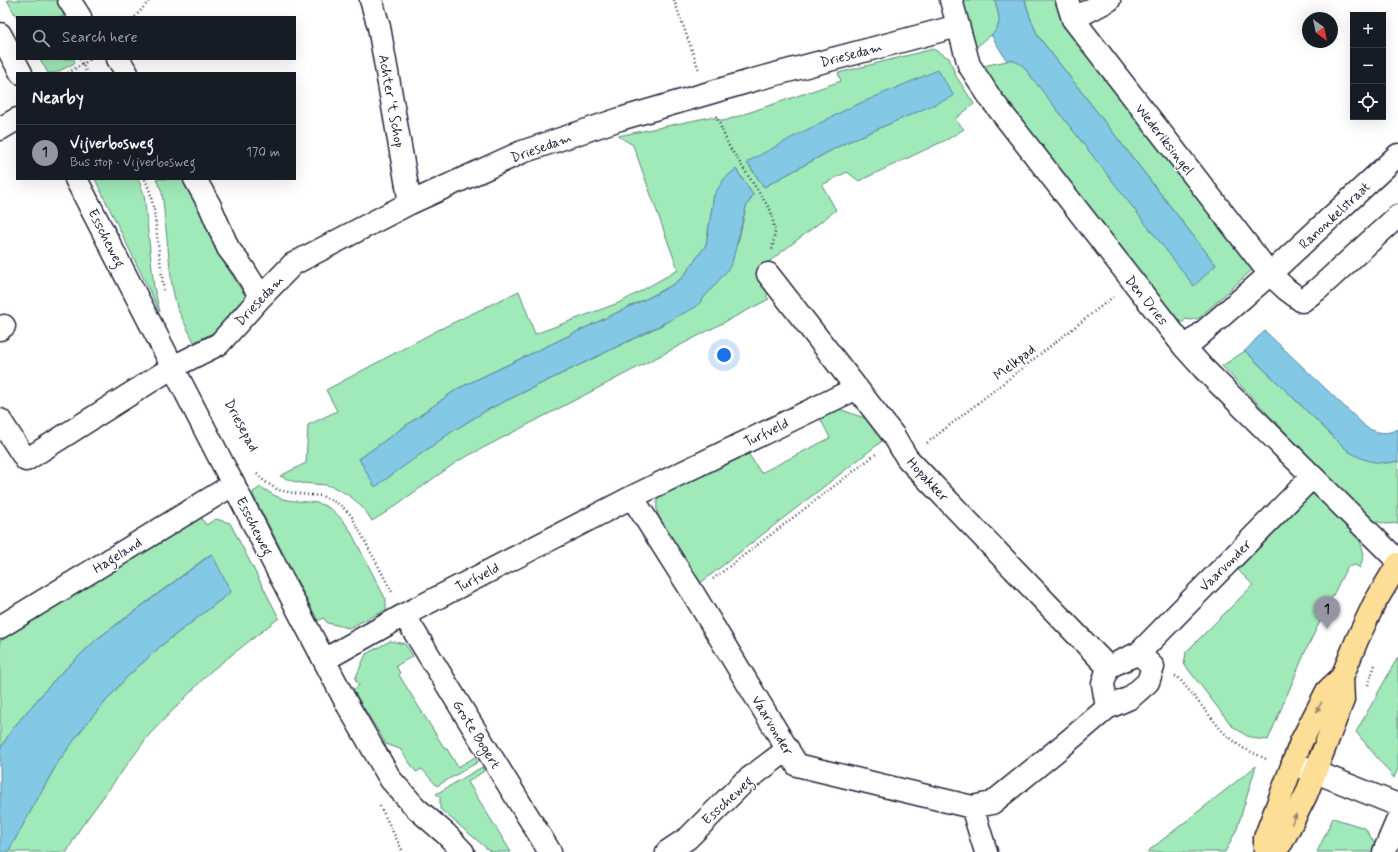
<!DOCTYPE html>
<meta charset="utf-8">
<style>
body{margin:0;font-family:Mynerve,sans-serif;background:#242831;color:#f1f3f6}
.controls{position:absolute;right:12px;top:12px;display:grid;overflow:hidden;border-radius:0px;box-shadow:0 4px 16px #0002}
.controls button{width:36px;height:36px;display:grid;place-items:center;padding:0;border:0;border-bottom:1px solid #363941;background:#171b24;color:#f1f3f6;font:20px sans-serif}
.compass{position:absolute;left:1302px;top:12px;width:36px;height:36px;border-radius:50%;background:#171b24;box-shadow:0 4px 16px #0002;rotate:147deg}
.you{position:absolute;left:724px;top:355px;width:14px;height:14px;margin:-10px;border:3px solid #fff;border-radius:50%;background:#1a73e8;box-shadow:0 0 0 6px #1a73e833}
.badge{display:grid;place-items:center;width:26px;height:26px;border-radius:50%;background:#9495a2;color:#111;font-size:13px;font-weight:700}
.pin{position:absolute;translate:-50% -33px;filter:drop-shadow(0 1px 2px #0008)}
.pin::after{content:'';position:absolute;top:21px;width:14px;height:12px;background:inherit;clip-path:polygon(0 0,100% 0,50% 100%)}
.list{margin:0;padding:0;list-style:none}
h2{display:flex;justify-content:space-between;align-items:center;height:52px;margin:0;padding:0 16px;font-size:17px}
h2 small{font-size:13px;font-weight:400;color:#9ea1a6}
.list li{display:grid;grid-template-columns:26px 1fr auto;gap:12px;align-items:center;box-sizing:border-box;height:56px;padding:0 16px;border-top:1px solid #363941}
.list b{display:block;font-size:15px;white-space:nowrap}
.list p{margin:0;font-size:13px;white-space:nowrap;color:#9ea1a6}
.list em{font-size:13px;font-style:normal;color:#9ea1a6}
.icon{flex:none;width:22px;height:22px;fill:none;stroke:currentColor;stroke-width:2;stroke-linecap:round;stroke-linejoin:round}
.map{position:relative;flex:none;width:1398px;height:852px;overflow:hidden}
.search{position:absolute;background:#171b24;box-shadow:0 4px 16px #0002;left:16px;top:16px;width:280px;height:44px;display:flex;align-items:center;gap:10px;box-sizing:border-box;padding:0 14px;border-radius:0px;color:#9ea1a6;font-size:15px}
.panel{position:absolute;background:#171b24;box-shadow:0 4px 16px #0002;left:16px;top:72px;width:280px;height:108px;border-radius:0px}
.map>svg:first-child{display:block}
</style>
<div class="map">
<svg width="1398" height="852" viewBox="0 0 1398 852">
<rect width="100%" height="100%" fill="#fff"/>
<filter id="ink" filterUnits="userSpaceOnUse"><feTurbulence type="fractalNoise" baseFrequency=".025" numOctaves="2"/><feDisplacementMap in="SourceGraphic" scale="8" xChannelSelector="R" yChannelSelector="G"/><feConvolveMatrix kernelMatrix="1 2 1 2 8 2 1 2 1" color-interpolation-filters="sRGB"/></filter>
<g filter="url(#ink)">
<path fill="#a0e9b8" stroke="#61867a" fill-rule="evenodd" d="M 7,0 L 58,0 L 61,6 L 64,17 L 17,17 L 17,18 Z
M 961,0 L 995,0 L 1000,21 L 995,32 L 975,48 Z
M 1025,0 L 1058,0 L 1253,269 L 1199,318 L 1192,320 L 1186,319 L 1181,324 L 1177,320 L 998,90 L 983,66 L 1007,61 L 1010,59 L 1022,64 L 1194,285 L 1216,265 L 1038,36 L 1030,17 Z
M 933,49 L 949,58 L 956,76 L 974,104 L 955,119 L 964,129 L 948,139 L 859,181 L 847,172 L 822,185 L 836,210 L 757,271 L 771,291 L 766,296 L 769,299 L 458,461 L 385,513 L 372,521 C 362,504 346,490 326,485 C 318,484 309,484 301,483 C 294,482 287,479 280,476 L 306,463 L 308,425 L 337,411 L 326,390 L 438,330 L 519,291 L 535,334 L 621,302 L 678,270 L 633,145 L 618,136 L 710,117 L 724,121 L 841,81 L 838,73 ZM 954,95 L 843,144 L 764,187 L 747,163 ZM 736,169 L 753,195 L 746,207 L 738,243 L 664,324 L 487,410 L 453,431 L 375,486 L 359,459 L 457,389 L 656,294 L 674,284 L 683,277 L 706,245 L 714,195 Z
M 40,59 L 74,59 L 75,63 L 55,73 L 48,73 Z
M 95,179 L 138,179 L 144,194 L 154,287 L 160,312 Z
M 156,179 L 188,179 L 213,245 L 246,297 L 240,306 L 228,317 L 215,332 L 194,342 L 177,308 L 172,286 L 162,192 Z
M 1245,351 L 1348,451 L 1385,463 L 1398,461 L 1398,523 L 1386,524 L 1375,521 L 1332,481 L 1222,366 Z
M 835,408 L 842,410 L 870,420 L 883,434 L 881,442 L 694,588 L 691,571 L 659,517 C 655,507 656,499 662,491 L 746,453 L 748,453 L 761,473 L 830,438 L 819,416 Z
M 261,487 C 267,491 273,495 280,498 C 292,502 304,501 317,503 C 331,506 342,518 350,530 L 386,600 L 386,610 L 349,628 L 327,623 L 324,618 L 318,621 L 253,495 L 253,492 Z
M 1315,493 L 1359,537 L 1364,554 L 1360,568 L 1355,565 L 1347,567 L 1306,650 L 1268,740 L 1257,739 L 1247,736 L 1232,726 L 1184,664 L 1186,652 L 1253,585 L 1239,571 L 1237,567 L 1299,502 Z
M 201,517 L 206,525 L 216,519 L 230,523 L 279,618 L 211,671 L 149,735 L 79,830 L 67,852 L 8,852 L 58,762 L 86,724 L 126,678 L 162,645 L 231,592 L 211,554 L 97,639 L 56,678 L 13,728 L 0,749 L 0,641 Z
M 390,641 L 405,644 L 413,656 L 396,666 L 400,673 L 399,675 L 445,749 L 447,749 L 458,767 L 475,757 L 478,762 L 437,786 L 422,769 L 416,772 L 400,749 L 386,744 L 353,690 L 359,685 L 355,679 L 366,654 Z
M 1398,657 L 1398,768 L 1394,778 L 1356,732 Z
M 1256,766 L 1237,829 L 1225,852 L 1147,852 Z
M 482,767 L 484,771 L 468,782 L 511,852 L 491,852 L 440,809 L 440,797 L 436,794 Z
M 1333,818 L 1365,828 L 1375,844 L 1372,852 L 1317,852 Z"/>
<path fill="#83c8e4" stroke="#5c86a0" d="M 995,0 L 1025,0 L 1030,17 L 1038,36 L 1216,265 L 1194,286 L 1022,65 L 1010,59 L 1007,61 L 991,35 C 1004,25 998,14 995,0 Z
M 938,70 L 954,96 L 843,144 L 764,187 L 747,162 L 795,136 L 851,107 Z
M 736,169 L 753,195 L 746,207 L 732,263 L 726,272 L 696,307 L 633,339 L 487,410 L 453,431 L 375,487 L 359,459 L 457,389 L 656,294 L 674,284 L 683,277 L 706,245 L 714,195 L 724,179 Z
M 1265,331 L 1367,428 C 1379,433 1386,435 1398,429 L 1398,461 C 1380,466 1364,461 1348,451 L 1245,351 L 1257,338 Z
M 212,554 L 231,592 L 162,645 L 126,678 L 86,724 L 58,762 L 8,852 L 0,852 L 0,749 L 13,728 L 56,678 L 97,639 Z"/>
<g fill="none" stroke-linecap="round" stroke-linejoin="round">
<defs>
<path id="minor" d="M 69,0 L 80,17
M 371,0 L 379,27 L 410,203
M 951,0 L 969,65 L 991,99 L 1185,348 L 1203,368 L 1398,561
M 1067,0 L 1073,19 L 1270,274 L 1286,289 L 1302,301 L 1318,289 L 1398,216
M 1073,19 L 1109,0
M 0,34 L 21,73
M 118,59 L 127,73
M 0,129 L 17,119
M 76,179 L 300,614 L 347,704 L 391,780 L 416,808 L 446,834 L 463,852
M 195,179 L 210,206 L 228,248 L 243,268 L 261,297
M 768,274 L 894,436 L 907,458 L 1108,667
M 0,329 L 4,326
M 1185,348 L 1270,274 L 1398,155
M 0,420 L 26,460 L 173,367 L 219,344 L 261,297 L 293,264 L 410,203 L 522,152 L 620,119 L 757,79 L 958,26
M 632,497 L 693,593 L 797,765 L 972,807 L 992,803 L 1066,743 L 1107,708 L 1103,684 L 1108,667 L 1139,653 L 1312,477
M 404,615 L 550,852
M 0,627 L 234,484
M 324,660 L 404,615 L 632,497 L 857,388
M 1107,708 L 1130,698 L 1148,682 L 1153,667 L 1139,653
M 1293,763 L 1398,805
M 972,807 L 986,852
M 667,852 L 688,838 L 743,783 L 788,749
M 1384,852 L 1398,819"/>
<path id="major" d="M 1265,852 L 1265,838 L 1301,742 L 1327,691 L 1342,677 L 1357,640 L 1374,604 L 1398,564
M 1274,852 L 1282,842 L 1306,795 L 1315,772 L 1343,700 L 1342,677"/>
</defs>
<use href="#minor" stroke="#22223b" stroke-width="25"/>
<use href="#major" stroke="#22223b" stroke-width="25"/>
<path stroke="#22223b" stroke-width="2.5" stroke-dasharray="1 3" stroke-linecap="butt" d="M 674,0 L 699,70
M 135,17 L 150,0
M 80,59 L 87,73
M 68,73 L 91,59
M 716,116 L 729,146 L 771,211 L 775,232 L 772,251
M 145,179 L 150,192 L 154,210 L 164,293
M 927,443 L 1113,297
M 257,474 L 264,481 L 278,490 L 299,494 L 322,496 L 339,504 L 351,515 L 393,594
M 713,579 L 876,454
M 1175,676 L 1178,677 L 1223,732 L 1243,748 L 1268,760
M 1368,685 L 1375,665
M 380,806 L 403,852"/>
<use href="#minor" stroke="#fff" stroke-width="22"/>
<use href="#major" stroke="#fdde96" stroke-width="22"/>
</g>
<defs><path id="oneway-solid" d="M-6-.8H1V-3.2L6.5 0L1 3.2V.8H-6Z"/></defs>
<g fill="#9a896d">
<use href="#oneway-solid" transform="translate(1319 707) rotate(117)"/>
<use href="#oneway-solid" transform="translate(1294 819) rotate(-64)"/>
</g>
</g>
<g text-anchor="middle" stroke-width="3" stroke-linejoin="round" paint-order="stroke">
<g font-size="14" fill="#22223b" stroke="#fff">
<text transform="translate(851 54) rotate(-15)" y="5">Driesedam</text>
<text transform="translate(392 101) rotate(80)" y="5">Achter 't Schop</text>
<text transform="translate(1165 139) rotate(52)" y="5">Wederiksingel</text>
<text transform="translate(541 147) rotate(-20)" y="5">Driesedam</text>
<text transform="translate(1334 215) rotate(-43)" y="5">Ranonkelstraat</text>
<text transform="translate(107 238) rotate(63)" y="5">Esscheweg</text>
<text transform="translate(259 300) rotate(-47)" y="5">Driesedam</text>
<text transform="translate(1147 300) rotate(51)" y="5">Den Dries</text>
<text transform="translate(1014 362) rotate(-38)" y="5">Melkpad</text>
<text transform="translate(242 425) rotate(62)" y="5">Driesepad</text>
<text transform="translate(766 432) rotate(-26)" y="5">Turfveld</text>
<text transform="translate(928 479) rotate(47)" y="5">Hopakker</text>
<text transform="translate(255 526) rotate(63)" y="5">Esscheweg</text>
<text transform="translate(117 555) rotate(-32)" y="5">Hageland</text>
<text transform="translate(1225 565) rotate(-45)" y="5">Vaarvonder</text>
<text transform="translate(477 577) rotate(-28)" y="5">Turfveld</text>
<text transform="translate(773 725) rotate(59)" y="5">Vaarvonder</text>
<text transform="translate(477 734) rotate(58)" y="5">Grote Bogert</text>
<text transform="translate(727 800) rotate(-43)" y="5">Esscheweg</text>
</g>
</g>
</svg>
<div class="controls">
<button>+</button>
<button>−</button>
<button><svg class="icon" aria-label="locate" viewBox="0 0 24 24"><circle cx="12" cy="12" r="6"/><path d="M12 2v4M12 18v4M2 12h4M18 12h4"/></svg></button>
</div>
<svg class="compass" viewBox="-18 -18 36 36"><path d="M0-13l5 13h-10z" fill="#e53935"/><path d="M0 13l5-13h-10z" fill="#9ea1a6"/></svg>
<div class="you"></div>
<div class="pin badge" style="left:1327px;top:629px">1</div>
<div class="search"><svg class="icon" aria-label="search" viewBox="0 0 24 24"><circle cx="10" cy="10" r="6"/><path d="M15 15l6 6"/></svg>Search here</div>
<section class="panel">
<h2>Nearby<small></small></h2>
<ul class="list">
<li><span class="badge">1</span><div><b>Vijverbosweg</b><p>Bus stop · Vijverbosweg</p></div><em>170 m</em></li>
</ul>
</section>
</div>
